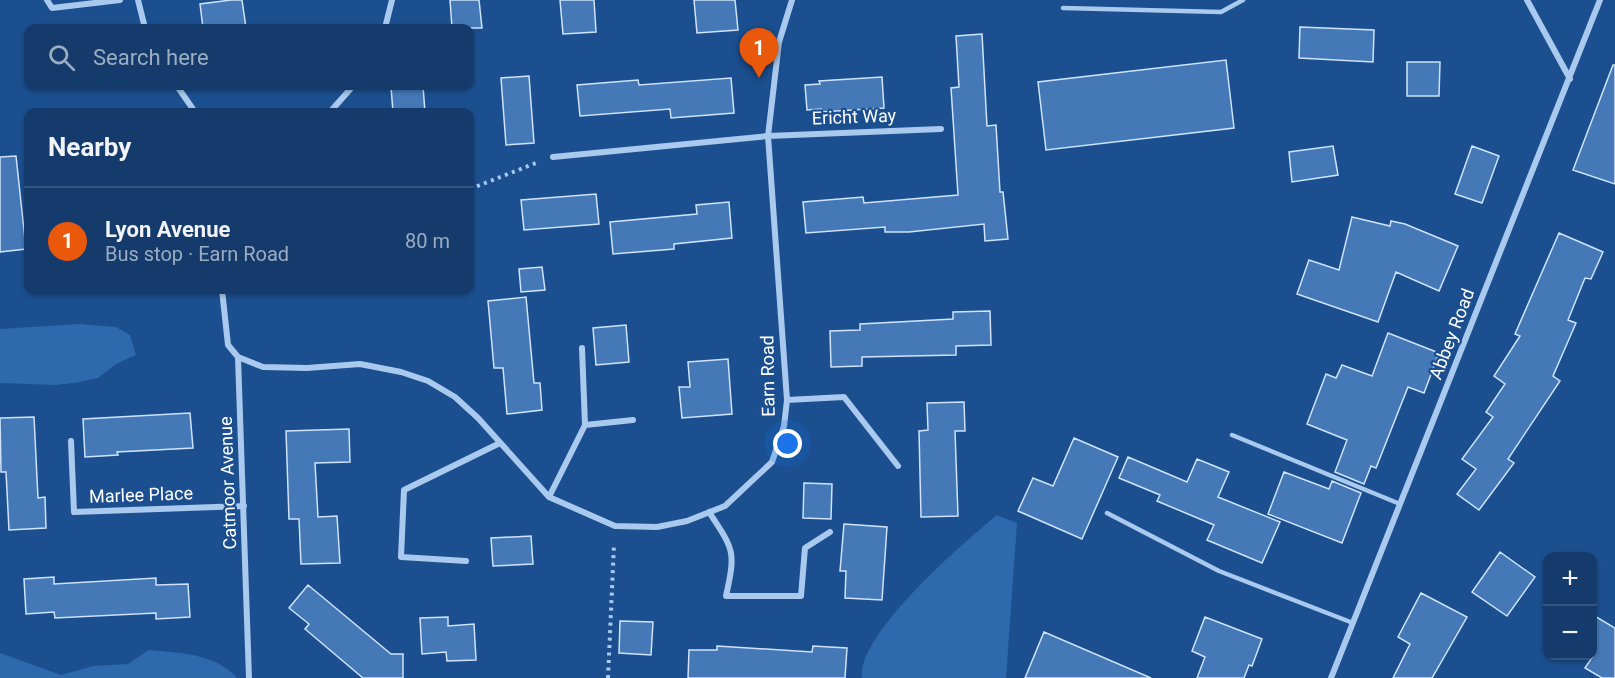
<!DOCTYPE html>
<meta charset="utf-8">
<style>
body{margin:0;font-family:Roboto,sans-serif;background:#214673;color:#f1f3f6}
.controls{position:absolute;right:18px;bottom:18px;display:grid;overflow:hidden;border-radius:12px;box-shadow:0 2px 4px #0004}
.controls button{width:54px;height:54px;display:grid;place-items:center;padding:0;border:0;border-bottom:2px solid #33557e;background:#143b6b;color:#f1f3f6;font:30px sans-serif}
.you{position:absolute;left:788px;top:444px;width:21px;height:21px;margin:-15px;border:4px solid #fff;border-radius:50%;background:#1a73e8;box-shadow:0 0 0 9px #1a73e833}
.badge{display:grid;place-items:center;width:39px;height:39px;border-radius:50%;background:#ea580c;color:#fff;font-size:20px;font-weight:700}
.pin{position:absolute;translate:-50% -50px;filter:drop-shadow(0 2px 3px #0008)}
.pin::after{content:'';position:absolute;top:32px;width:21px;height:18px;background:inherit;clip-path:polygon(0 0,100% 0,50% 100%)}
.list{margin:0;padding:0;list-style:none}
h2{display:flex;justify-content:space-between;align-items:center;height:78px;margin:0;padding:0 24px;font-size:26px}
h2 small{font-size:20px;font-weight:400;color:#9dadc1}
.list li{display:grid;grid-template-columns:39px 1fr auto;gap:18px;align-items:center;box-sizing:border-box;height:108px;padding:0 24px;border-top:2px solid #33557e}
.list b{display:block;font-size:22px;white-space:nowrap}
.list p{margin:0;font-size:20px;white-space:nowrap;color:#9dadc1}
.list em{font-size:20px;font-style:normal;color:#9dadc1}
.icon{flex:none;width:33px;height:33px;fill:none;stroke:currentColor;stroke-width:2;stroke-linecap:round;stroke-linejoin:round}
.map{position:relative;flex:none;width:1615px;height:678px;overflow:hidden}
.search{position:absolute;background:#143b6b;box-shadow:0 2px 4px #0004;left:24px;top:24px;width:450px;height:66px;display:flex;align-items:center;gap:15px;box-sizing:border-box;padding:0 21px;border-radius:12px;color:#9dadc1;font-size:22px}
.panel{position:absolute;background:#143b6b;box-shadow:0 2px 4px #0004;left:24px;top:108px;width:450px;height:186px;border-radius:12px}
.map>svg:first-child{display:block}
</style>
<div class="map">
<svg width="1615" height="678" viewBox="0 0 1615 678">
<rect width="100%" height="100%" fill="#1b4f8f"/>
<path fill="#2e69ad" d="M 79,324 L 116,327 L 130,335 L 136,355 L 116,364 L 98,378 L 80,382 L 56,385 L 0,383 L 0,329 Z
M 997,515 L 1017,523 L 1006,678 L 862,678 C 857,634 963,543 997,515 Z
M 149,650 C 179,653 215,653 237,678 L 0,678 L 0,653 L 61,675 L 93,666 L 128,664 Z"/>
<path fill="#4478b7" stroke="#cfe3fa" stroke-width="1.5" d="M 231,0 L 242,0 L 246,28 L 203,28 L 200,4 Z
M 450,0 L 479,0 L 482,28 L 452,28 Z
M 560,0 L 594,0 L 596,32 L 563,34 Z
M 694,0 L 735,0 L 738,30 L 697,33 Z
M 1300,27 L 1374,30 L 1373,62 L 1299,58 Z
M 982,34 L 987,126 L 996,125 L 1000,192 L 1003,192 L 1008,239 L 985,241 L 984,224 L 909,232 L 885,232 L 885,227 L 806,233 L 803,202 L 863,197 L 864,203 L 958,195 L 951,88 L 959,87 L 956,36 Z
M 1226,60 L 1234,128 L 1046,150 L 1038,82 Z
M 1407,62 L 1440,62 L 1439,96 L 1407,96 Z
M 1613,65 L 1615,65 L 1615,184 L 1573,170 Z
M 529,76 L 534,143 L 506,145 L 501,78 Z
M 882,77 L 884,108 L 821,112 L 821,109 L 807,110 L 805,85 L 820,84 L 819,81 Z
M 731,78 L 734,113 L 671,118 L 670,109 L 580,116 L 577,85 L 638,80 L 639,85 Z
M 423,86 L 425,112 L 393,112 L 391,87 Z
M 1333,146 L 1338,175 L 1292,182 L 1289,152 Z
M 1472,146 L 1499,156 L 1482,203 L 1455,194 Z
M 16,156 L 26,249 L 0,252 L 0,157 Z
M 596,194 L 599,224 L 524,230 L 521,200 Z
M 729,202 L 732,238 L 674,244 L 674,249 L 613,254 L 610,222 L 697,214 L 696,205 Z
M 1352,217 L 1390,226 L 1391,221 L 1405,224 L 1458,246 L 1439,291 L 1396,272 L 1378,322 L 1297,294 L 1309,260 L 1339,270 Z
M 1559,233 L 1603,252 L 1591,279 L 1585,278 L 1568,320 L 1576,323 L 1553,376 L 1560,381 L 1508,459 L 1514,463 L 1479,510 L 1457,494 L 1476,469 L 1462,459 L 1493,417 L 1486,412 L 1505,384 L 1494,376 L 1520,336 L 1515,334 Z
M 542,267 L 545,290 L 521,292 L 519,269 Z
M 526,297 L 534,383 L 540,383 L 542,410 L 507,414 L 503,368 L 494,368 L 488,301 Z
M 990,311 L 991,345 L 956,346 L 956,355 L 862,357 L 862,366 L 831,367 L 830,331 L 860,330 L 860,324 L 953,319 L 953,312 Z
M 626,325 L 629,362 L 596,365 L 593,328 Z
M 1388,333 L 1439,353 L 1424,393 L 1408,387 L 1376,468 L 1371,466 L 1364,484 L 1335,472 L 1347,440 L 1307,424 L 1326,374 L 1336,378 L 1342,365 L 1372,376 Z
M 728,359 L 732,414 L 682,418 L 679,387 L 690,387 L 688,362 Z
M 964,402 L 965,431 L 955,431 L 958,516 L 921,517 L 919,431 L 928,430 L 927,403 Z
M 190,413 L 193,448 L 117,452 L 118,455 L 85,457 L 83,419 Z
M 34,417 L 38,498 L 45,497 L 46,528 L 9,530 L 6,472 L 1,472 L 0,418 Z
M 349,429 L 350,462 L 315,463 L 318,517 L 337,516 L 340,563 L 301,564 L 299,519 L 289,519 L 286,431 Z
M 1074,438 L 1118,457 L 1082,539 L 1018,511 L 1033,478 L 1053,486 Z
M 1128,457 L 1187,482 L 1197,459 L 1229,472 L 1218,497 L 1280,522 L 1262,563 L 1207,540 L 1214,525 L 1157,501 L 1160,495 L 1119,478 Z
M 1284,472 L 1329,489 L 1332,481 L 1361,493 L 1342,543 L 1268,514 Z
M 804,483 L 832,484 L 831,519 L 803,518 Z
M 844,524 L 887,527 L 882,600 L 845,598 L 846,571 L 840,571 Z
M 531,536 L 533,564 L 493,566 L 491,538 Z
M 1500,552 L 1535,577 L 1507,616 L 1472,592 Z
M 54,577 L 54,584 L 156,578 L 156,585 L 188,584 L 190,617 L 156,619 L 156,613 L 55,618 L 54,612 L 26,614 L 24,579 Z
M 308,585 L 391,654 L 403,654 L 403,678 L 363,678 L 305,629 L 309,624 L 289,608 Z
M 1421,593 L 1467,617 L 1432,678 L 1393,678 L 1410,644 L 1398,637 Z
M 1593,615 L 1615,628 L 1615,678 L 1602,678 L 1585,668 L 1593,656 Z
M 448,617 L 448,626 L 474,624 L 476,660 L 447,661 L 446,652 L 422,654 L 420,618 Z
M 1205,617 L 1262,639 L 1252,666 L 1249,665 L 1244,678 L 1197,678 L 1205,657 L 1192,651 Z
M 620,621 L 653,622 L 651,655 L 619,653 Z
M 1044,632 L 1151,678 L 1025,678 Z
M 717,646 L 812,652 L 813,646 L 847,648 L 845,678 L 688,678 L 689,650 L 717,650 Z"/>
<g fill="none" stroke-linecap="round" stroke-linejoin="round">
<path stroke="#a9c9ee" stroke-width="4" stroke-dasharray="3 4.5" stroke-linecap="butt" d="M 470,189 L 536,163
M 608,678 L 614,544"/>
<path stroke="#a9c9ee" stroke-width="4.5" d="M 1063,8 L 1221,12 L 1243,0
M 1232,435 L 1400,504
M 1107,513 L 1219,571 L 1353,623"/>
<path stroke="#a9c9ee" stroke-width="6" d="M 47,0 L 52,8 L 120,0
M 138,0 L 145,28
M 1527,0 L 1570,79
M 385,28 L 392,0
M 177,86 L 195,112
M 330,112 L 353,86
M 553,157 L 768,136 L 941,129
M 222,290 L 228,345 L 238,357 L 249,678
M 238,357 L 263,367 L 307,368 L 360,364 L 401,372 L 428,381 L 455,397 L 478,418 L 549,497 L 615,526 L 657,527 L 687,521 L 725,506 L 772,462 L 784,426 L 787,400 L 768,136 L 779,42 L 792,0
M 787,400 L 844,397 L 898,466
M 585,425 L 633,420
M 71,441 L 74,512 L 244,506
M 549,497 L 585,425 L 582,348
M 709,512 C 734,550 736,551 726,596 L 801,596 L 805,548 L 830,532
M 466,561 L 401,557 L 404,490 L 500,443
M 1331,678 L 1600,0"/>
</g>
<g text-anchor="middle" stroke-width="4.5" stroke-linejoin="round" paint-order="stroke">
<g font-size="18" fill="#fff" stroke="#1b4f8f">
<text transform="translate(854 117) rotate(-2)" y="6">Ericht Way</text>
<text transform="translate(1452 334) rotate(-69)" y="6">Abbey Road</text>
<text transform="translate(768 376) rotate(-91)" y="6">Earn Road</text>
<text transform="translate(228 483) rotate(-92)" y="6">Catmoor Avenue</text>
<text transform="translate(141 495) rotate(-2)" y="6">Marlee Place</text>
</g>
</g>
</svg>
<div class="controls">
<button>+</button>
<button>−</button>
</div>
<div class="you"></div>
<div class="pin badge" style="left:759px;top:78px">1</div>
<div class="search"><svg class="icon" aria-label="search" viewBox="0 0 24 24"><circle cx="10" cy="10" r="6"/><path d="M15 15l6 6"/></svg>Search here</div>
<section class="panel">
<h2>Nearby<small></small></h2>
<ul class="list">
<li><span class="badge">1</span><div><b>Lyon Avenue</b><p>Bus stop · Earn Road</p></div><em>80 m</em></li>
</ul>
</section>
</div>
